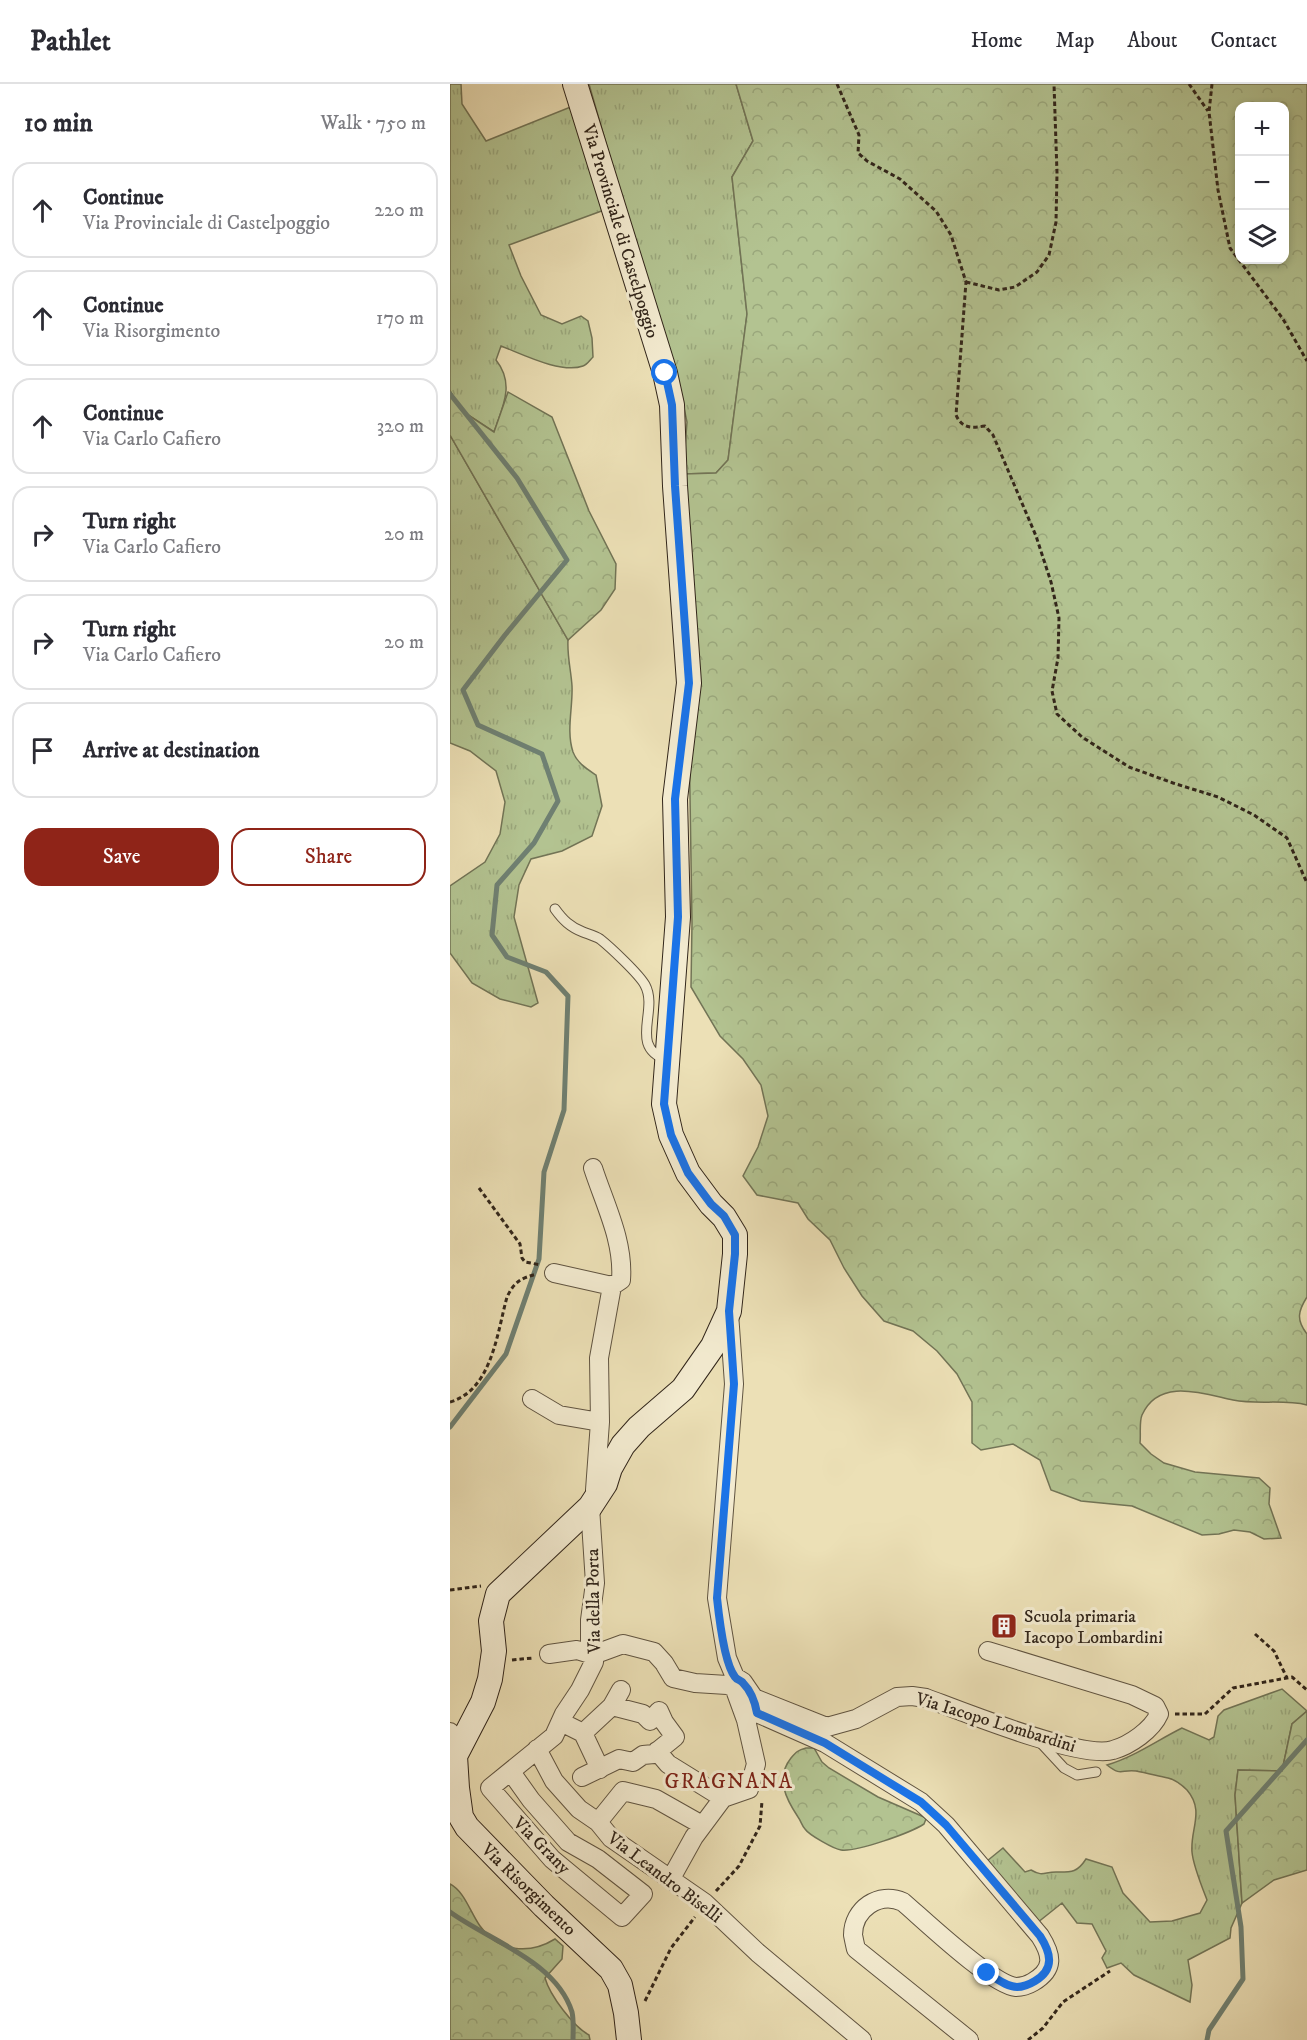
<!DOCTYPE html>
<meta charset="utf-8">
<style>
body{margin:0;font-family:"IM FELL DW Pica",serif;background:#f2f2f3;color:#2b2b33}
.controls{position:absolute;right:18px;top:18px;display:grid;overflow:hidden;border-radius:12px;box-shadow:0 3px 9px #0003}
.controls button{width:54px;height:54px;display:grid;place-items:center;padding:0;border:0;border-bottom:2px solid #e1e1e2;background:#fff;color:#2b2b33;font:30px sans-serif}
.stop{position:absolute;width:18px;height:18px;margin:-14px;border:4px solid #1a73e8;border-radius:50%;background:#fff}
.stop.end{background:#1a73e8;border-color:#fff;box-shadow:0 2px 6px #0008}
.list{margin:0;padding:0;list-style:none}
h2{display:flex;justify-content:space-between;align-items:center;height:78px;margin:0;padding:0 24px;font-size:26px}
h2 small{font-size:20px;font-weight:400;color:#7c7c81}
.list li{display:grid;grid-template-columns:39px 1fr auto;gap:18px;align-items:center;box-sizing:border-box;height:96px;margin:0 12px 12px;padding:0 12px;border:2px solid #e1e1e2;border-radius:18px}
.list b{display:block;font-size:22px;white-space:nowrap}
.list p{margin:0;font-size:20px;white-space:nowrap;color:#7c7c81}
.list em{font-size:20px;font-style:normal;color:#7c7c81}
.actions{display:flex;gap:12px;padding:18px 24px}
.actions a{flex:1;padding:14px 0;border:2px solid #8f2418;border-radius:18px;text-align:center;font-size:21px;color:#8f2418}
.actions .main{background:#8f2418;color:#fff}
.icon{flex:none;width:33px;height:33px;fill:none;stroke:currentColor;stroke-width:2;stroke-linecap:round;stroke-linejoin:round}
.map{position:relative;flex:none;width:857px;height:1956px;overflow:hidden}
header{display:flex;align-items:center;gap:36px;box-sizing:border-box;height:84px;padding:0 30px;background:#fff;border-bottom:2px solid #e1e1e2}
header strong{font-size:28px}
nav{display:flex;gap:33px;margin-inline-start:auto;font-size:21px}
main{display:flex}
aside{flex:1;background:#fff}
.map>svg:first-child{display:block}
</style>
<header>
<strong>Pathlet</strong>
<nav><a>Home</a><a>Map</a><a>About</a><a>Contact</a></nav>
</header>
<main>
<aside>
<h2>10 min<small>Walk · 750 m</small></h2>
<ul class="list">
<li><svg class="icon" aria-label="ahead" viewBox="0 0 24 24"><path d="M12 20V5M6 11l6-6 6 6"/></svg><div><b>Continue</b><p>Via Provinciale di Castelpoggio</p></div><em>220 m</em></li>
<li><svg class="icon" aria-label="ahead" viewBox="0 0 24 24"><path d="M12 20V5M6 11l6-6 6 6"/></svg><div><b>Continue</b><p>Via Risorgimento</p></div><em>170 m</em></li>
<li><svg class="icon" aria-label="ahead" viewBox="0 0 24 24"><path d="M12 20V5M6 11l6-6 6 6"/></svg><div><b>Continue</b><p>Via Carlo Cafiero</p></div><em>320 m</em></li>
<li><svg class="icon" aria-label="right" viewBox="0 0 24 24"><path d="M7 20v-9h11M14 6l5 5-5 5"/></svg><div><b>Turn right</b><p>Via Carlo Cafiero</p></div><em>20 m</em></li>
<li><svg class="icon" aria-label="right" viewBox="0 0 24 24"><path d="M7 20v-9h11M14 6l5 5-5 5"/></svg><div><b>Turn right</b><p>Via Carlo Cafiero</p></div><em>20 m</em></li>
<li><svg class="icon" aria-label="arrive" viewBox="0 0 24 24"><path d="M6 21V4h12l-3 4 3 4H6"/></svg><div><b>Arrive at destination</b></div></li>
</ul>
<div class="actions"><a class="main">Save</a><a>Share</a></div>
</aside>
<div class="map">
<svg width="857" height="1956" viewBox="0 0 857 1956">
<defs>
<pattern id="grass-tufts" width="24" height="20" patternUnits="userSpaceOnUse" patternTransform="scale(1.5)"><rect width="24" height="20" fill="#b3c391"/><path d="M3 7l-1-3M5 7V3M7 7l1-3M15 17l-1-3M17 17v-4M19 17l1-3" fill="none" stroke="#9aa77c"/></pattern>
<pattern id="forest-crowns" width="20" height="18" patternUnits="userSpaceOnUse" patternTransform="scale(1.5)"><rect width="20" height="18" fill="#b3c391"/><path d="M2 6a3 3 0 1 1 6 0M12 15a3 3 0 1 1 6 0" fill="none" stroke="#9aa77c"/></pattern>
</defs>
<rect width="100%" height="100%" fill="#ece0b6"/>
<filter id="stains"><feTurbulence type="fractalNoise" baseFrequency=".00333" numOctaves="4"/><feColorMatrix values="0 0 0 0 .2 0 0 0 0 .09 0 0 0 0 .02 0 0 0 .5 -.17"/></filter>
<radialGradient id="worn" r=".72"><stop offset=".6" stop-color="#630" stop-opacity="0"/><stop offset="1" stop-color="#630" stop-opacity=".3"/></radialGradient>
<path fill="url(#grass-tufts)" stroke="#727456" stroke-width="1.5" d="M 0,0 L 11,0 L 12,20 L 36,57 L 123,22 L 157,125 L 59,161 L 71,192 L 91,231 L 112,240 L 131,232 L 138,237 L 142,254 L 143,273 C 140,276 137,281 133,282 C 111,290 72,270 51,262 L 46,276 C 65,300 53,322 44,348 L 12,327 L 0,307 Z
M 139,0 L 286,0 L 303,57 L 282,93 L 297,230 L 278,376 L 266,389 L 233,390 L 237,338 L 226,286 L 169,105 Z
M 0,351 L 118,556 C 117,572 121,586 122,602 C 123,623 116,647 123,668 C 127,679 137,685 146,691 L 152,722 L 142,752 L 112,767 L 81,775 L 69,801 L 64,833 L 88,919 L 81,923 L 50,915 L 22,899 L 0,869 L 0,802 L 35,778 L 50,750 L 55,718 L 46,687 L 20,667 L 0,659 Z
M 832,1605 L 857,1627 L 842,1640 L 832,1687 L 788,1686 L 785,1711 L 792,1819 L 781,1844 L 780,1854 L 738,1876 L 742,1901 L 740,1918 L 684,1891 L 671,1879 L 657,1884 L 652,1874 L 656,1867 L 642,1840 L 627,1839 L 612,1819 L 587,1839 L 537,1777 L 553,1764 L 575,1788 L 581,1786 C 593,1793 594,1788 606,1788 C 621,1788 627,1789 636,1775 L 662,1783 L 673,1809 L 700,1838 L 722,1837 L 750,1829 L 757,1816 C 752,1803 743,1781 742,1768 C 740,1745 755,1727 737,1706 C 731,1700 726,1696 718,1694 C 708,1692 697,1689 686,1687 C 671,1685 672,1693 657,1681 C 684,1673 706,1657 732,1644 L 759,1656 L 764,1653 L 768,1632 L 774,1626 Z"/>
<path fill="url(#forest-crowns)" stroke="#727456" stroke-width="1.5" fill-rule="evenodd" d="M 286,0 L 857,0 L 857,1213 C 848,1227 846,1236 857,1250 L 857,1321 C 833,1315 808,1321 783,1316 C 754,1310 709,1293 692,1331 C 689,1338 691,1351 690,1359 L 701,1370 L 714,1379 L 745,1388 L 809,1394 L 820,1404 L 819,1420 L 831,1454 L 814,1455 L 800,1448 L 784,1446 L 769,1450 L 752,1451 L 682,1422 L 631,1417 L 601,1406 L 590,1376 L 563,1360 L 531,1366 L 522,1359 L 522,1318 L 507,1290 L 487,1267 L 463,1247 L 434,1237 L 412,1212 L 394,1184 L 380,1156 L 358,1135 L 348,1119 L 307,1111 L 293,1092 L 308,1063 L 318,1032 L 311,1001 L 293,975 L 270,952 L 241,903 L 242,839 L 237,521 L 233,390 L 266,389 L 278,376 L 297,230 L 282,93 L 303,57 ZM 790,22 L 834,22 L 834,176 L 790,176 Z
M 0,307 L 12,327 L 44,348 L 58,308 L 102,333 L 139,427 L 166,480 L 165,505 L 151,526 L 118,556 L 0,351 Z
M 857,1627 L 857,1786 L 824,1796 L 792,1819 L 785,1711 L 788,1686 L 832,1687 L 842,1640 Z
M 356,1664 L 364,1664 L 372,1678 L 379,1684 L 428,1713 L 474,1733 L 476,1735 L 474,1740 C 460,1749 407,1768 391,1766 C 384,1765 359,1751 355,1745 C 352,1742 351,1737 348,1733 C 336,1715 325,1694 341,1674 C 346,1668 348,1666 356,1664 Z
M 0,1800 C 15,1808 20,1828 30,1842 C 48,1868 79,1871 105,1855 L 113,1862 L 112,1875 L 95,1894 C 100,1912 124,1943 139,1951 L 140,1956 L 0,1956 Z"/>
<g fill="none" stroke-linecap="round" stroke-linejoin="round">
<path stroke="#6f8072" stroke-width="5" d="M 0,310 L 67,394 L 117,476 L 55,551 L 13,606 L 28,641 L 92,670 L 108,717 L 84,759 L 47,801 L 42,851 L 57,873 L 96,888 L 118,912 L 114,1026 L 94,1088 L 89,1175 L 56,1270 L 0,1343
M 0,1828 C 40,1857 106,1877 122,1928 C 124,1937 123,1947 123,1956
M 757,1956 L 759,1946 L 793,1895 L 791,1843 L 776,1747 L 857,1656"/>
<defs>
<path id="lane" d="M 105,825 C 113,836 120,843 133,848 C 138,850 145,852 150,855 C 160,863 189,890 195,901 C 209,927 178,963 217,976
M 589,1657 L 614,1684 L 627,1691 L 646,1688"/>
<path id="street" d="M 143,1084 C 155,1121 174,1157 171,1196 L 162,1202 L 149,1274 L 150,1338 L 145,1406 L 148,1412
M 104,1189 L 162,1202
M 279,1229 L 284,1300 L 267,1514 L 277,1574 L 285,1593 L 293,1598 L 304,1614 L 307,1629 L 375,1659 L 471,1718 L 496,1741 L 590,1852 C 602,1871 605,1885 583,1898 C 578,1901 572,1903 566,1903 C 542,1901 474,1836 453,1818 C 429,1807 403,1825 403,1851 C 404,1856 405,1861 406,1865 L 519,1956
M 82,1315 L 109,1331 L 150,1338
M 99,1570 L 127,1566 L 143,1571 L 173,1560 L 204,1568 L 214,1579 L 223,1594 L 245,1599 L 277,1601 L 284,1603
M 304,1614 L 377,1643 L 406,1635 L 447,1613 L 462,1612 L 476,1614 C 511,1627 632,1676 663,1666 C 680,1661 702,1646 709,1630 L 705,1622 L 682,1611 L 538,1567
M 162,1622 L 171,1606
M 111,1638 L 133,1649 L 162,1622 L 193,1630 L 200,1637 L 209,1627 L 214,1638 L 225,1653 L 204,1670 L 193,1671 L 183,1678 L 169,1675 L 132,1693
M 0,1648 L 0,1651
M 133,1649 L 150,1685
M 87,1665 L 104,1697 L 129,1725 L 148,1738 L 161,1754 L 255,1819 L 308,1869 L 412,1956
M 207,1667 L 218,1680 L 273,1714
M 61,1688 L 81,1716 L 118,1758 L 148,1775 L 193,1810 L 172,1833 L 102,1775 L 40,1704 L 104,1652 L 114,1630 L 130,1606 L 144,1578 L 140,1560 L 140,1536 L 145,1499 L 140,1423
M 148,1738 L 173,1707 L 206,1715 L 252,1741
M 219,1793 L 224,1789 L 244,1753 L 273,1714 L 299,1705 L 306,1680 L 296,1636 L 284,1603 L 293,1598"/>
<path id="secondary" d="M 125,0 L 215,289 L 222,321 L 225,402 L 239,599 L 225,715 L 228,833 L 214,1020 L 221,1051 L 238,1089 L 261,1120 L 274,1133 L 285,1151 L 285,1170 L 279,1227 L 263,1262 L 233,1305 L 189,1343 L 173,1361 L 160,1384 L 155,1400 L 140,1423 L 48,1510 L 41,1537 L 44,1567 L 40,1595 L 33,1618 L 5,1672 L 7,1704 L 11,1733 L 17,1743 L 94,1822 L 161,1885 L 170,1901 L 176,1929 L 179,1956"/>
</defs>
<use href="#lane" stroke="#605441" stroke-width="11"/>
<use href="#street" stroke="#605441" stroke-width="20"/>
<use href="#secondary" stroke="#31251a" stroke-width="26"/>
<path stroke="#31251a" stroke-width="3" stroke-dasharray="4.5 3" stroke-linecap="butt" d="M 387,0 L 409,51 L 408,69 L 417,77 L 450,95 L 486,127 L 501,151 L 516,198 L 506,331 C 512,345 522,344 535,342 L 543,351 L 586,452 L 601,498 L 609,534 L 608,574 L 602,607 L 607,630 L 632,653 L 679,683 L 723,699 L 768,713 L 804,731 L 837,754 L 857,799
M 739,0 L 758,27
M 762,0 L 759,28 L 768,106 L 780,164 L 833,235 L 857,277
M 516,198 L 549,206 L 565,203 L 587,188 L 599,171 L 606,138 L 607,89 L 604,0
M 29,1104 L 70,1160 L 72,1174 L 75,1178 L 91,1181
M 0,1318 C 42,1306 47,1249 57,1213 C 64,1198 71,1194 87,1190
M 0,1506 L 31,1502
M 805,1550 L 824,1567 L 837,1594
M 62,1576 L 83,1574
M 725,1630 L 755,1630 L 783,1604 L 842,1593 L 857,1606
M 266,1807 L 289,1782 L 310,1742 L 312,1717
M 195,1917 L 221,1864 L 245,1833
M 578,1956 L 593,1944 L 613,1918 L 660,1887"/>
<use href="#lane" stroke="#f3ebd0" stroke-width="9"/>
<use href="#street" stroke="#f3ebd0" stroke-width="18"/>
<use href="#secondary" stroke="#f3ebd0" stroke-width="24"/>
</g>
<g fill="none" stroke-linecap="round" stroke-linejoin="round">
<path stroke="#1a73e8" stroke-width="8" d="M 215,289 L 222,321 L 225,402 L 239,599 L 225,715 L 228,833 L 214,1020 L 221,1051 L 238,1089 L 261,1120 L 274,1132 L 285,1151 L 285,1170 L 279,1227 L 284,1300 L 267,1514 C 269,1533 274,1579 285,1593 C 287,1596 291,1596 293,1599 C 301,1607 305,1618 307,1629 L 375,1659 L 471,1718 L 496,1741 L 590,1852 C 601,1869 605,1885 585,1897 C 580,1900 574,1903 567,1903 C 556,1903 546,1894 537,1889"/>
</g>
<defs>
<symbol id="building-square" viewBox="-11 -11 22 22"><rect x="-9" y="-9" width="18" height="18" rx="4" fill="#8f2418" stroke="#f3ebd0"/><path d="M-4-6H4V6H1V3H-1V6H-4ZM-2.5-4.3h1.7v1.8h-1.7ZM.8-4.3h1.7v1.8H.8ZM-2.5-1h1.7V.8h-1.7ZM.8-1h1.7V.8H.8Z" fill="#fff"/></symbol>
</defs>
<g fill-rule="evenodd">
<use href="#building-square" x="539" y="1527" width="30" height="30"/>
</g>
<g text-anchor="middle" stroke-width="6" stroke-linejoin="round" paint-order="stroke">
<g font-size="18" fill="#31251a" stroke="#f3ebd0">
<text transform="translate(171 147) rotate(73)" y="6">Via Provinciale di Castelpoggio</text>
<text transform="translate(143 1517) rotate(-91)" y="6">Via della Porta</text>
<text transform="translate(546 1638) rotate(17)" y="6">Via Iacopo Lombardini</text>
<text transform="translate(92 1761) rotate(45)" y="6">Via Grany</text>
<text transform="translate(215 1793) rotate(37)" y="6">Via Leandro Biselli</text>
<text transform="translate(79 1805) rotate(44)" y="6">Via Risorgimento</text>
</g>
<g font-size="18" fill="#31251a" stroke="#f3ebd0" text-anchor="start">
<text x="574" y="1538">Scuola primaria<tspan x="574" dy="21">Iacopo Lombardini</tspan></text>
</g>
<g font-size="21" letter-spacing="1.5" fill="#7a1f14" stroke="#f3ebd0">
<text x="279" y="1704">GRAGNANA</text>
</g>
</g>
<rect width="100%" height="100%" filter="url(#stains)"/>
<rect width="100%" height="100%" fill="url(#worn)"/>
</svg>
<div class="controls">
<button>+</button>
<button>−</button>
<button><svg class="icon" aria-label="layers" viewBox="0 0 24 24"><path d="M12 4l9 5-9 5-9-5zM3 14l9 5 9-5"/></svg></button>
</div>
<div class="stop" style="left:215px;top:289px"></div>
<div class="stop end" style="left:537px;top:1889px"></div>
</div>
</main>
